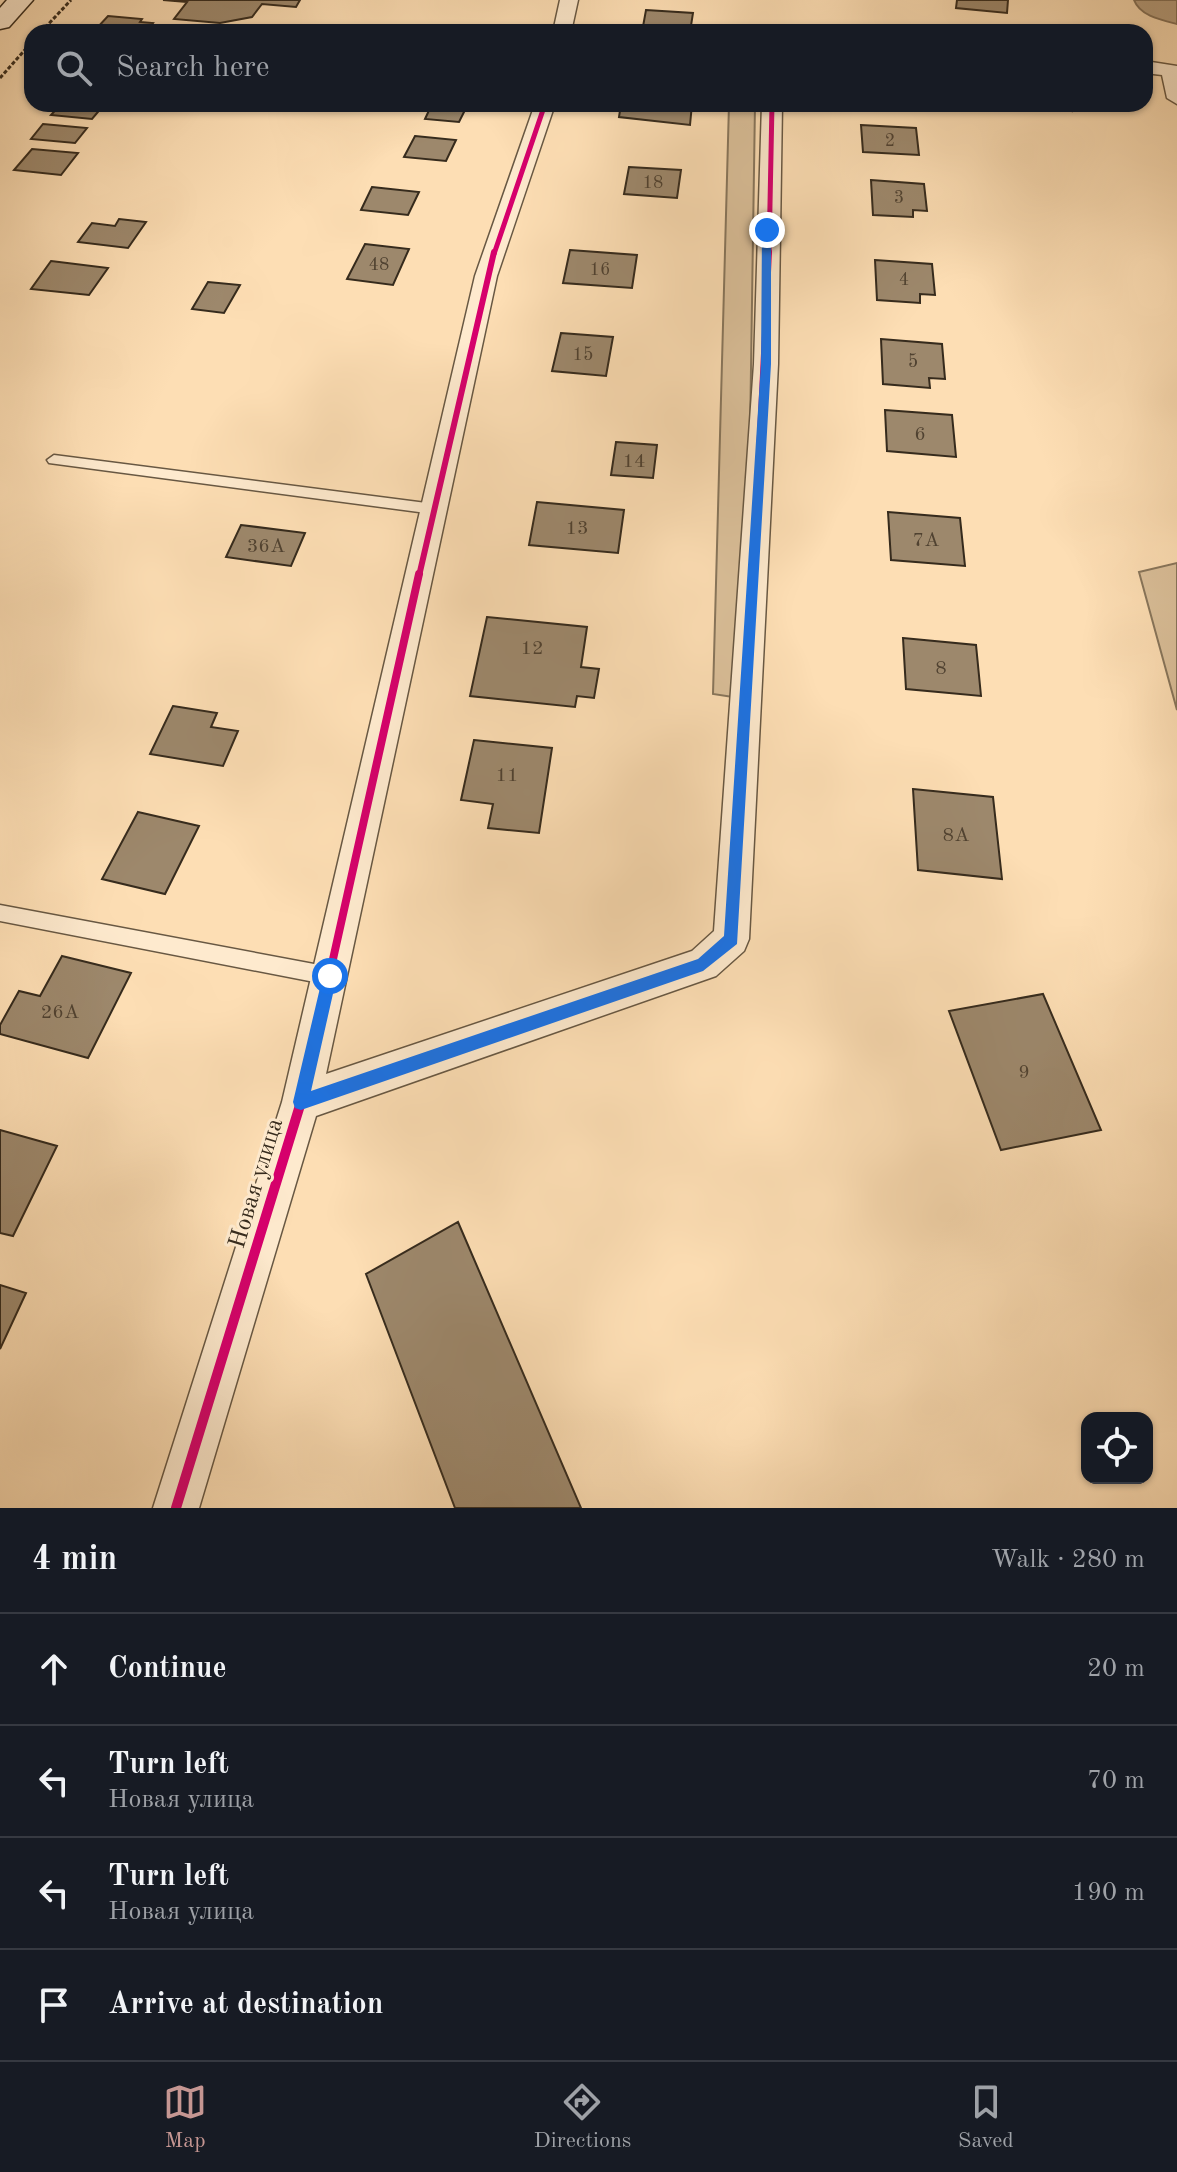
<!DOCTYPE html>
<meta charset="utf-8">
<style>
body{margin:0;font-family:"Old Standard TT",serif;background:#20242c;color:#f1f3f6}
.controls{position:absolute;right:24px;bottom:24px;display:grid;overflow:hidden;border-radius:16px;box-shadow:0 2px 6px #0004}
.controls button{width:72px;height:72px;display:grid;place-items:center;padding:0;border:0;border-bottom:2px solid #363941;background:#171b24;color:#f1f3f6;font:40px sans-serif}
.stop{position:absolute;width:24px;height:24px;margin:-18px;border:6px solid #1a73e8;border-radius:50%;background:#fff}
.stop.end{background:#1a73e8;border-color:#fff;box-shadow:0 2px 8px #0008}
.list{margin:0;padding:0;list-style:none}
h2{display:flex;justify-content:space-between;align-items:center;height:104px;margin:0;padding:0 32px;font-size:34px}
h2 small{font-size:26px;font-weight:400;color:#9ea1a6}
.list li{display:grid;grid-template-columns:52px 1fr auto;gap:24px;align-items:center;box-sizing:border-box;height:112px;padding:0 32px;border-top:2px solid #363941}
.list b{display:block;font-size:30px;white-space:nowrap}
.list p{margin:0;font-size:26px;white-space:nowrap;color:#9ea1a6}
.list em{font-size:26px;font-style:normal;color:#9ea1a6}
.icon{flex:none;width:44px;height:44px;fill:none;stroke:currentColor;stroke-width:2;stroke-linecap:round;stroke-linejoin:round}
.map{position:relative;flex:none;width:1177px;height:1508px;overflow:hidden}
.search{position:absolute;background:#171b24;box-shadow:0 2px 6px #0004;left:24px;right:24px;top:24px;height:88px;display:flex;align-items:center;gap:20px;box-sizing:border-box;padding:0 28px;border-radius:24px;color:#9ea1a6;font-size:30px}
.sheet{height:552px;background:#171b24}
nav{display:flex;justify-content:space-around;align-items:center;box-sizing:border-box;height:112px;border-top:2px solid #363941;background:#171b24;font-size:22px;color:#9ea1a6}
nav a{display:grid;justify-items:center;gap:4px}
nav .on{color:#c59692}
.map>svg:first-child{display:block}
</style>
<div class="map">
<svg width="1177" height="1508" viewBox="0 0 1177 1508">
<rect width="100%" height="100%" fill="#fddeb4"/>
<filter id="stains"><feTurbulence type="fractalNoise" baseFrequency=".0025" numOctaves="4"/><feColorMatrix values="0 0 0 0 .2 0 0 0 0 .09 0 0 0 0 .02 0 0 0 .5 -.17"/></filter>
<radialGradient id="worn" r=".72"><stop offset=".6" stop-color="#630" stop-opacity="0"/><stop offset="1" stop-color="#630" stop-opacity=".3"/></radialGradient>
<path fill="#dbc09a" stroke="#88765c" stroke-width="2" d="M 729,104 L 755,104 L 746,699 L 713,694 Z
M 1177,563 L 1177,710 L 1139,572 Z"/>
<path fill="#b9a181" stroke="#857259" stroke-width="2" d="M 1134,0 L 1177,0 L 1177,24 C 1161,20 1140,16 1134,0 Z"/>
<path fill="#9d886c" stroke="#362b1d" stroke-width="2" d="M 163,0 L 300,0 L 296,7 L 262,4 L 252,17 L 220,23 L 174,19 L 187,2 Z
M 957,0 L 1008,0 L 1007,13 L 956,8 Z
M 646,10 L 693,13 L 690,32 L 642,32 Z
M 108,16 L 142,19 L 140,22 L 153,23 L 146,32 L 97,28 Z
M 61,104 L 87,104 L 103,106 L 92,119 L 51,115 Z
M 432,104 L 446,104 L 467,106 L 459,122 L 425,119 Z
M 621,104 L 692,104 L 690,125 L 619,117 Z
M 1042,104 L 1072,104 L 1072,111 L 1042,107 Z
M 43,124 L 87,128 L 75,143 L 31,139 Z
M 861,125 L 916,128 L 919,155 L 863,152 Z
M 415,136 L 456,140 L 446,161 L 404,157 Z
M 32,149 L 78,153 L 61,175 L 14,170 Z
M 629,167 L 681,170 L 677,198 L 624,194 Z
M 871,180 L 924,184 L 927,211 L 913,210 L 913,217 L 873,215 Z
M 372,187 L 419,192 L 408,215 L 361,210 Z
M 119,219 L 146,222 L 128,248 L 78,242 L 92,223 L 115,226 Z
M 365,244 L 409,249 L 393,285 L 347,279 Z
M 570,250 L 637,255 L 632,288 L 563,283 Z
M 875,260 L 932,264 L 935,295 L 920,294 L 920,303 L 877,300 Z
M 51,261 L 108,268 L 89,295 L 31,289 Z
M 208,282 L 240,285 L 224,313 L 192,309 Z
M 561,333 L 613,337 L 606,376 L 552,371 Z
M 881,339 L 942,344 L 945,379 L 929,378 L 930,388 L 883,384 Z
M 885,410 L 952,415 L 956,457 L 887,451 Z
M 616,442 L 657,445 L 653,478 L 611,475 Z
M 537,502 L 624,510 L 618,553 L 529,545 Z
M 888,512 L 960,518 L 965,566 L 891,560 Z
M 241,525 L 305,533 L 291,566 L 226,557 Z
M 487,617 L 587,627 L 581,667 L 599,669 L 594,698 L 577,696 L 575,707 L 470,696 Z
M 903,638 L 976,645 L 981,696 L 906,689 Z
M 173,706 L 217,713 L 211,727 L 238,731 L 223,766 L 150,754 Z
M 474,740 L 552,748 L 539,833 L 488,828 L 493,804 L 461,800 Z
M 913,789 L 993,797 L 1002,879 L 918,870 Z
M 138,812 L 199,826 L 165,894 L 102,879 Z
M 62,956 L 131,973 L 88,1058 L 0,1034 L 0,1025 L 19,991 L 40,996 Z
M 1043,994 L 1101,1130 L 1001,1150 L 949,1011 Z
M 0,1130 L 57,1146 L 13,1236 L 0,1233 Z
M 458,1222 L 581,1508 L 455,1508 L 366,1274 Z
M 0,1285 L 26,1293 L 0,1349 Z"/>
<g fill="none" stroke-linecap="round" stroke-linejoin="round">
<defs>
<path id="lane" d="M 54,455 L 434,504 L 441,509 L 434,514 L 49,463 L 47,460 Z
M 0,905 L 330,967 L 336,970 L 339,976 L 336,982 L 330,985 L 0,921 Z"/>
<path id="street" d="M 560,0 L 578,0 L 571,32 L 553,32 Z
M 1145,61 L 1177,66 L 1177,104 L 1167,98 L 1162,75 L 1145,73 Z
M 535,104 L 555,104 L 497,276 L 326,1074 L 692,951 L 714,931 L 754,364 L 762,104 L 782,104 L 778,364 L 749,939 L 744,951 L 716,976 L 316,1116 L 199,1508 L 153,1508 L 282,1102 L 475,276 Z"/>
<path id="secondary" d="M 7,0 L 33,0 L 9,27 L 0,29 L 0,8 Z"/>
</defs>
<use href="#lane" stroke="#685843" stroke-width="3"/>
<use href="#street" stroke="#685843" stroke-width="3"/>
<use href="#secondary" stroke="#362b1d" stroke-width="3"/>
<path stroke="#362b1d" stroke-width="3" stroke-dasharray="4 2" stroke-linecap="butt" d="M 41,32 L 71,0
M 0,78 L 32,42"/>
<use href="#lane" fill="#feeace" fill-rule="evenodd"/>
<use href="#street" fill="#feeace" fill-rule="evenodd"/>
<use href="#secondary" fill="#feeace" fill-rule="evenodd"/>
<defs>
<path id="cycleway-far3" d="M 494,254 L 545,104
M 769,254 L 772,104"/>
<path id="cycleway-far2" d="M 419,576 L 494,252
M 753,576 L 769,252"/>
<path id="cycleway-far1" d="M 327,986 L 419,574
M 638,986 L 703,964 L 731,939 L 753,574"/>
<path id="cycleway" d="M 301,1102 L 327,984
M 176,1508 L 301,1102 L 644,984"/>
</defs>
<use href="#cycleway-far3" stroke="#feeace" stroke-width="8"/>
<use href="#cycleway-far2" stroke="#feeace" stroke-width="10"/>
<use href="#cycleway-far1" stroke="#feeace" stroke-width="13"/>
<use href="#cycleway" stroke="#feeace" stroke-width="15"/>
<use href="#cycleway-far3" stroke="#d6006c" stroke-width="5"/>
<use href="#cycleway-far2" stroke="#d6006c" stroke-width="6"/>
<use href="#cycleway-far1" stroke="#d6006c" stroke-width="8"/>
<use href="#cycleway" stroke="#d6006c" stroke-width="10"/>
</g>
<path fill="#1a73e8" d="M 767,228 L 771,230 L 771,364 L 737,944 L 703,971 L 301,1110 L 295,1108 L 293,1102 L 324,971 L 330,969 L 337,976 L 311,1091 L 698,959 L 724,936 L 761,364 L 762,230 Z"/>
<g text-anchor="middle" stroke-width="6" stroke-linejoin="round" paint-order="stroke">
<g font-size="18" fill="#504231">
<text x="890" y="146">2</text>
<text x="653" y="188">18</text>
<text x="899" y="203">3</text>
<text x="379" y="270">48</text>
<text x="600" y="275">16</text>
<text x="904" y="285">4</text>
<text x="583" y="360">15</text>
<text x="913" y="367">5</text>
</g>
<g font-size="20" fill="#504231">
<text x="920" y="440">6</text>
<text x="634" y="467">14</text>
<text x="577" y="534">13</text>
<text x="926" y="546">7А</text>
<text x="266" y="552">36А</text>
<text x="532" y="654">12</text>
<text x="941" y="674">8</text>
<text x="507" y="781">11</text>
<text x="956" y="841">8А</text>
<text x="60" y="1018">26А</text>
<text x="1024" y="1078">9</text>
</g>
<g font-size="24" fill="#362b1d" stroke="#feeace">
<text transform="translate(255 1183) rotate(-73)" y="8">Новая улица</text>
</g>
</g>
<rect width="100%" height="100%" filter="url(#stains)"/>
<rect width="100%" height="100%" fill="url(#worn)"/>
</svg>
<div class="controls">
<button><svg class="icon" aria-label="locate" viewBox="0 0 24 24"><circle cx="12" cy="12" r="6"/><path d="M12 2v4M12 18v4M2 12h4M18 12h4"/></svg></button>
</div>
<div class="stop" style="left:330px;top:976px"></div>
<div class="stop end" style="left:767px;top:230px"></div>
<div class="search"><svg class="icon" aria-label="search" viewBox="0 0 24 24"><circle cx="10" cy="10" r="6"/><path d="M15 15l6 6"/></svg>Search here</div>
</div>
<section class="sheet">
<h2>4 min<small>Walk · 280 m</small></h2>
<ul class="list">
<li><svg class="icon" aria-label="ahead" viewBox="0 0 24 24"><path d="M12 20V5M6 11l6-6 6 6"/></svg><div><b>Continue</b></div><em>20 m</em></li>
<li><svg class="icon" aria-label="left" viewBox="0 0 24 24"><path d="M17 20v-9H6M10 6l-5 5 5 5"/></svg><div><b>Turn left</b><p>Новая улица</p></div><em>70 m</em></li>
<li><svg class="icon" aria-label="left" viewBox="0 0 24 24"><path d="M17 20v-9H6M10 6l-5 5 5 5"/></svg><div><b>Turn left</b><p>Новая улица</p></div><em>190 m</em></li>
<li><svg class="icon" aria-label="arrive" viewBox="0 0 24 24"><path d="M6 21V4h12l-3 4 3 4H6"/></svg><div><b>Arrive at destination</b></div></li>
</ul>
</section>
<nav>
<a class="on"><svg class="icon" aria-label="map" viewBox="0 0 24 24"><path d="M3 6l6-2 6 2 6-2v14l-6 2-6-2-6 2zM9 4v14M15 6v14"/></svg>Map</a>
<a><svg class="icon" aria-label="directions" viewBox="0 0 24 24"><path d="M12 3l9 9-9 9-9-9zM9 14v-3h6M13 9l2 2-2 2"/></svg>Directions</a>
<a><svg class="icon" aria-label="saved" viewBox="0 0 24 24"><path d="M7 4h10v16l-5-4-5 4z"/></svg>Saved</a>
</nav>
